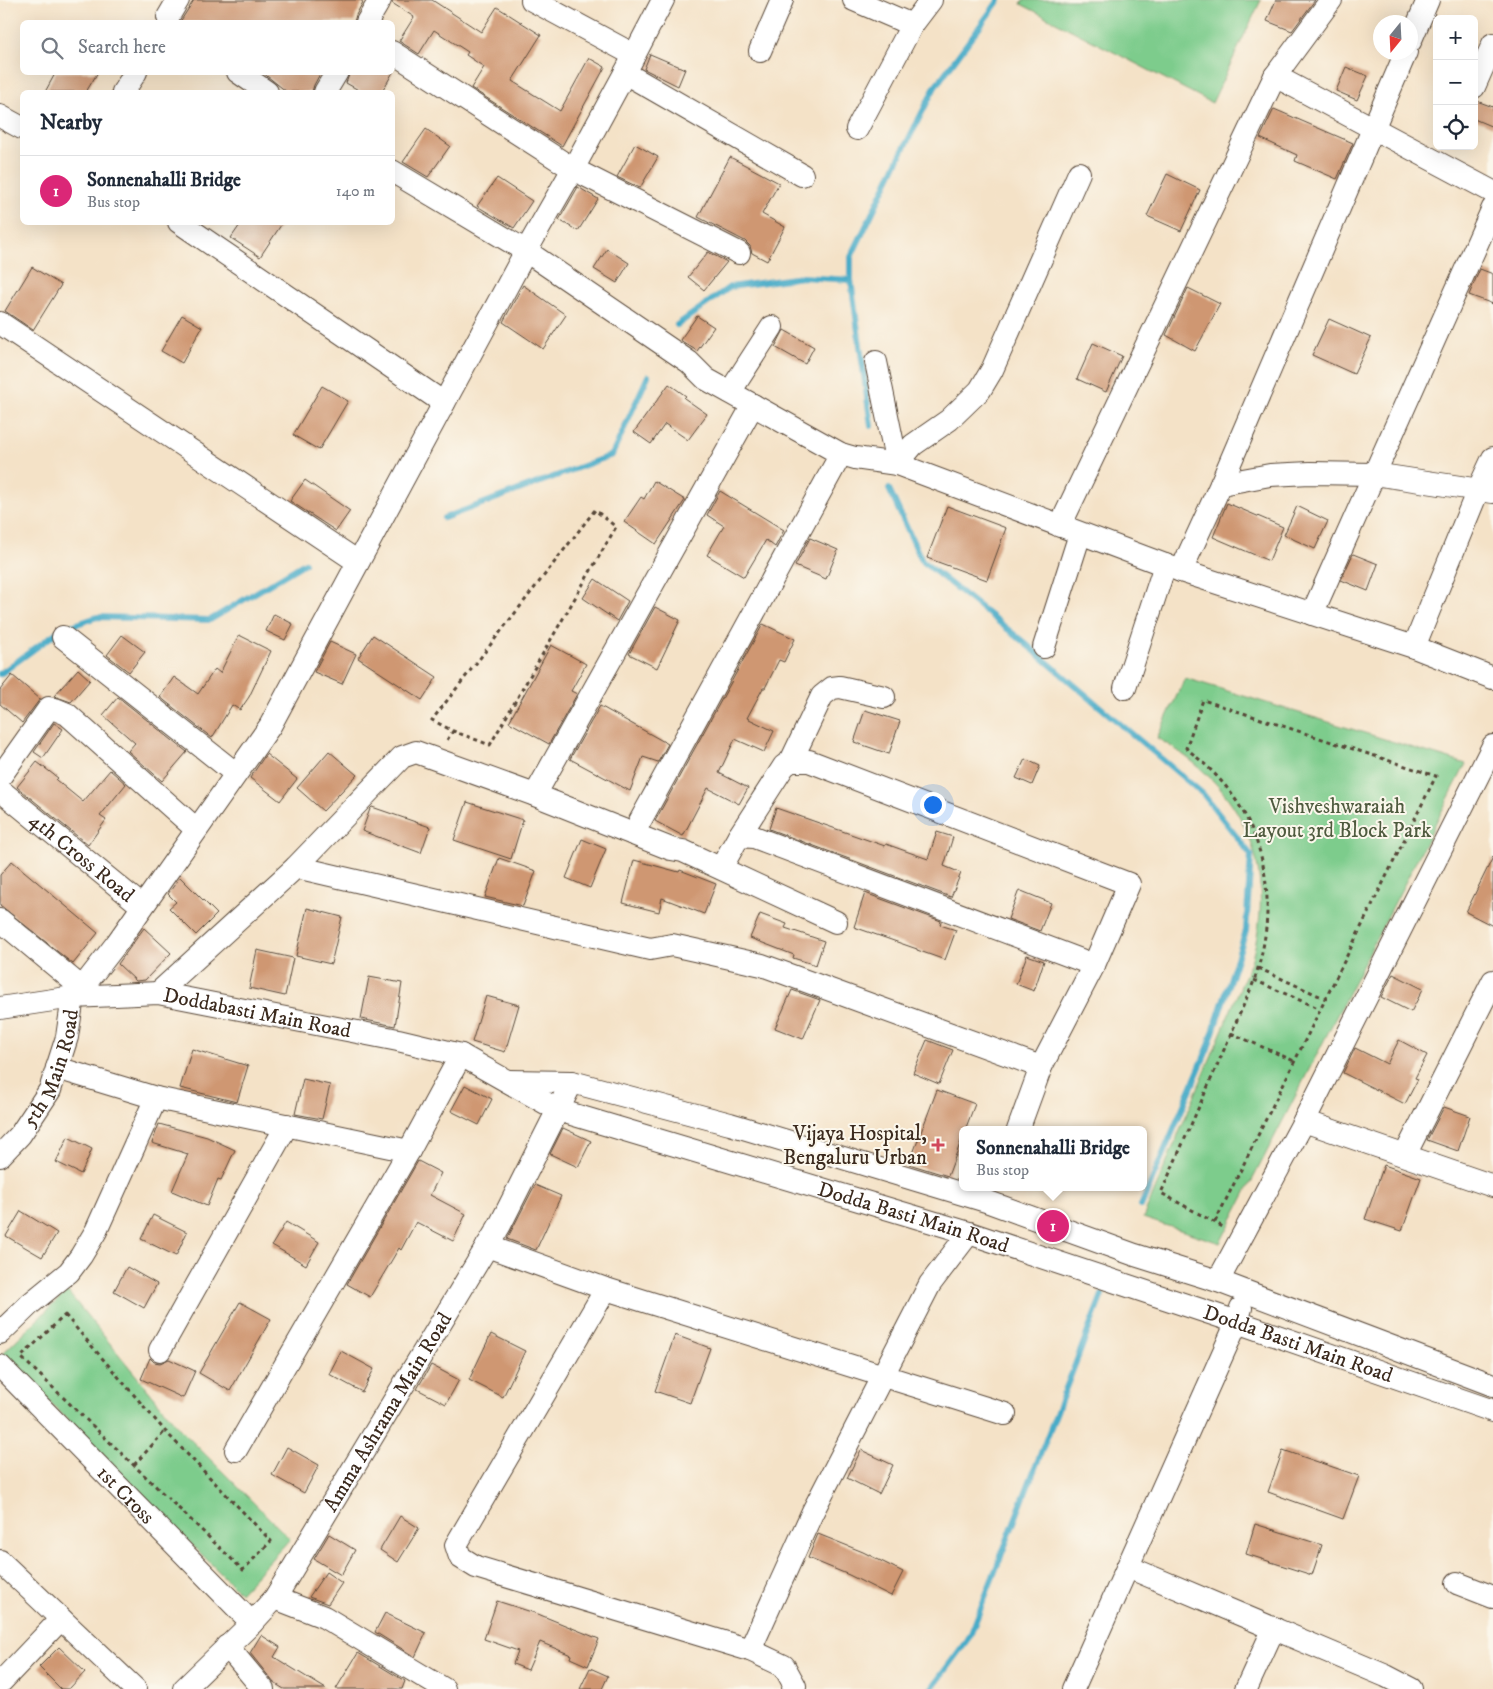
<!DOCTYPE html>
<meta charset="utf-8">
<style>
body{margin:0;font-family:"IM FELL DW Pica",serif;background:#f2f2f3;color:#1f2937}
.controls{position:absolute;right:15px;top:15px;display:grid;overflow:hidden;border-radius:8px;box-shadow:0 5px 20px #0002}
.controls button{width:45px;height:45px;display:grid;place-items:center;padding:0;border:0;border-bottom:1px solid #e0e1e3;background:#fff;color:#1f2937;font:25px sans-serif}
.compass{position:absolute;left:1373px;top:15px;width:45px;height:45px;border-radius:50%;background:#fff;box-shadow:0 5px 20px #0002;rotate:198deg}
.you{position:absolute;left:932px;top:804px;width:18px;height:18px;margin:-12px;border:4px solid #fff;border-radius:50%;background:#1a73e8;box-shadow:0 0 0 8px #1a73e833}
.badge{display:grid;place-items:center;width:32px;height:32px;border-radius:50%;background:#db2777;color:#fff;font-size:16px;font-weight:700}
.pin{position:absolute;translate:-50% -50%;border:2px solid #fff;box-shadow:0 1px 5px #0006}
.popup{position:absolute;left:959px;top:1126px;width:188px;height:65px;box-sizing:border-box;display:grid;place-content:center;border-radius:8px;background:#fff;filter:drop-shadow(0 1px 4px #0005);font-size:16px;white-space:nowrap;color:#747a83}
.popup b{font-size:19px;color:#1f2937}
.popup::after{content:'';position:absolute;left:50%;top:100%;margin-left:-10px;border:10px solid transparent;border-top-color:#fff}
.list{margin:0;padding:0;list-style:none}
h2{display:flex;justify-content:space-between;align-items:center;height:65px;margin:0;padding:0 20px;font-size:21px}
h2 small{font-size:16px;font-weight:400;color:#747a83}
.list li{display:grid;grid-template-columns:32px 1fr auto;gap:15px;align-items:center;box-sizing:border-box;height:70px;padding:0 20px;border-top:1px solid #e0e1e3}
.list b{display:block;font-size:19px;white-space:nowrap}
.list p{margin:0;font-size:16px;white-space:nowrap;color:#747a83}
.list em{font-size:16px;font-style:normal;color:#747a83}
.icon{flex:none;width:28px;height:28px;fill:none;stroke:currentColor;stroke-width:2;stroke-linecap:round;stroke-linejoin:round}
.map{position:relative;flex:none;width:1493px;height:1689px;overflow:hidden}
.search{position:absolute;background:#fff;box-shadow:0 5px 20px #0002;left:20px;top:20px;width:375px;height:55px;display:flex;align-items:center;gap:12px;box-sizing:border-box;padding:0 18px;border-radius:8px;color:#747a83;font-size:19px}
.panel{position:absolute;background:#fff;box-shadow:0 5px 20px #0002;left:20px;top:90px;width:375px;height:135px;border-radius:8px}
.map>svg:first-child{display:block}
</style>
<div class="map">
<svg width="1493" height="1689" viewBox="0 0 1493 1689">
<rect width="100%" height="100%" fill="#fbf7ec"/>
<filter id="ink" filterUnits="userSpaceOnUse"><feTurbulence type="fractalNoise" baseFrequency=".02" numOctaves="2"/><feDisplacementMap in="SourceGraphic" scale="10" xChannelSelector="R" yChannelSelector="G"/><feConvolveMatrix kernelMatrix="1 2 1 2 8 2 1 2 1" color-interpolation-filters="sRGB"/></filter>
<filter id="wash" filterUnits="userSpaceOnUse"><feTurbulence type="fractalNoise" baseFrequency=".0096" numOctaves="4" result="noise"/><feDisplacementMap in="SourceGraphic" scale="20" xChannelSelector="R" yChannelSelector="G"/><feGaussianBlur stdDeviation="1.12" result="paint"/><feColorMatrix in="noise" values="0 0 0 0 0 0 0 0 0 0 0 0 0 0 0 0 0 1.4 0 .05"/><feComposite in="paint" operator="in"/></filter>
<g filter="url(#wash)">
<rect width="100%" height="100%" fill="#f4e2c7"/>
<path fill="#7dcc8c" stroke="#5c7b55" d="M 1023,0 L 1261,0 L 1212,103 L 1021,4 Z
M 1185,678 L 1466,764 L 1220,1243 L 1143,1218 L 1251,962 C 1279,865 1244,787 1157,738 Z
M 67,1291 L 179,1428 L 290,1539 L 240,1593 L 2,1354 Z"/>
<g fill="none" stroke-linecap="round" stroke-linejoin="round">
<path stroke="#48acc8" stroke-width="6" d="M 677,325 L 730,287 L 802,277 L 851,280
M 871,426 L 851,280 L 851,257 L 899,158 L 935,87 L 999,0
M 889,489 L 922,561 L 1020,639 L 1203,794 L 1251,855 L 1246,931 L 1208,1048 L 1141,1206
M 444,518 L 612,455 L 648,376
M 0,674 L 60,630 L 97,617 L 210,620 L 305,563
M 931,1689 L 970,1636 L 1102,1295"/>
</g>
<g id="blocks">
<path fill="#cf9772" d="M 194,0 L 360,0 L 363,2 L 356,15 L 354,22 L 180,22 Z
M 393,0 L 432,0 L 481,32 L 497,7 L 541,35 L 512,81 L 560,111 L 589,58 L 605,67 L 562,146 L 471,88 L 484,67 L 466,55 L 468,52 L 434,30 L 419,54 L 399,41 L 414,17 L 392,3 Z
M 1276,0 L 1315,0 L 1292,31 L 1267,21 Z
M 650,54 L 685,69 L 678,86 L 644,69 Z
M 1346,67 L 1368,76 L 1357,100 L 1336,91 Z
M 56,72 L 98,72 L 86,92 L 45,92 Z
M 262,72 L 321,72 L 314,85 L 312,92 L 287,92 Z
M 350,72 L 393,72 L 382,92 L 362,92 L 346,83 Z
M 1474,100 L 1493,107 L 1493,127 L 1474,119 Z
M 1274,109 L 1353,143 L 1337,179 L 1295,161 L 1297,155 L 1260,138 Z
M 426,129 L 450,146 L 428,177 L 403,162 Z
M 635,144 L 658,157 L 640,188 L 617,177 Z
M 730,157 L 779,183 L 762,214 L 785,227 L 767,261 L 752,253 L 750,246 L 745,241 L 698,217 Z
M 1167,174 L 1200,190 L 1181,231 L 1147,216 Z
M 497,178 L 532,201 L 514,228 L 477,206 Z
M 578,187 L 598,199 L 578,231 L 559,220 Z
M 242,222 L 283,222 L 260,257 L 231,238 Z
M 607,249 L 629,263 L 617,283 L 594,269 Z
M 708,252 L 727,262 L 704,290 L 688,277 Z
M 32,267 L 61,285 L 33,330 L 5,311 Z
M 1480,269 L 1493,274 L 1493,304 L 1469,295 Z
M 523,285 L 566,315 L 543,349 L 503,322 Z
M 1188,288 L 1220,304 L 1195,351 L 1166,335 Z
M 182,315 L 202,327 L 182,363 L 161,351 Z
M 697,316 L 714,327 L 697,351 L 680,340 Z
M 1329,319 L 1371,338 L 1354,374 L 1312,355 Z
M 784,330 L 814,347 L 805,364 L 775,347 Z
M 1093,343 L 1122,356 L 1106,392 L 1077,379 Z
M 669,384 L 686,396 L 684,398 L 707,414 L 688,440 L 665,424 L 651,444 L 634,432 Z
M 322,386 L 348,401 L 319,450 L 293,435 Z
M 305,480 L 350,511 L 336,531 L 290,501 Z
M 654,481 L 685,500 L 656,544 L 624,522 L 641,497 L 644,499 Z
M 720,491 L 784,530 L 775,547 L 766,540 L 744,577 L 707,555 L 724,526 L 707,515 Z
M 1227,503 L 1283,527 L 1269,561 L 1213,537 Z
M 947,506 L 1006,528 L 987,580 L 927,558 Z
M 1297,506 L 1328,521 L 1315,549 L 1284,535 Z
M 810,538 L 838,550 L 826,579 L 795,566 Z
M 1353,554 L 1378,564 L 1368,591 L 1341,580 Z
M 595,579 L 628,601 L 617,621 L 583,598 Z
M 655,607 L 680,620 L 657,668 L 629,654 Z
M 274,614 L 293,624 L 285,640 L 266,631 Z
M 763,624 L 795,639 L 784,662 L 779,660 L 765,688 L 763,688 L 747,718 L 774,731 L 764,752 L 735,739 L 719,773 L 748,788 L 739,804 L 708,788 L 683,836 L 655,821 Z
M 122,635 L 145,652 L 129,672 L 107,655 Z
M 239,635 L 271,651 L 249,697 L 240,710 L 232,705 L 212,738 L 160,697 L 174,677 L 198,694 L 215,669 L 220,673 Z
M 373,635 L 437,677 L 422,700 L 358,658 Z
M 330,642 L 356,654 L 342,684 L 314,672 Z
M 551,645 L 586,664 L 571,691 L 577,694 L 549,744 L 509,722 Z
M 78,669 L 90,680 L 71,702 L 54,696 Z
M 12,675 L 40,699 L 22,723 L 0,704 L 0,690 Z
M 118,697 L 187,752 L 162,781 L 128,751 L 135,743 L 103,715 Z
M 600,706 L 668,744 L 658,762 L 643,757 L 630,791 L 570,759 Z
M 865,710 L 900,721 L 889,754 L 854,742 Z
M 54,723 L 63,729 L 43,758 L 34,752 Z
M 329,751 L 357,775 L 323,811 L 297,788 Z
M 266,754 L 297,779 L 280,801 L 250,778 Z
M 1025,759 L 1040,766 L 1032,785 L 1016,778 Z
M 37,762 L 58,778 L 56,780 L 83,802 L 110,770 L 126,784 L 100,816 L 106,820 L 88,845 L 17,787 Z
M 467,802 L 523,820 L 511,859 L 454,840 Z
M 372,807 L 430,827 L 421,853 L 362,831 L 370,809 Z
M 776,808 L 885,846 L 886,844 L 928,859 L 937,832 L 953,837 L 944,866 L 961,873 L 951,897 L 769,829 Z
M 582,839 L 606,849 L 590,888 L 566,878 Z
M 1493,857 L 1493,926 L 1466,912 Z
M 499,858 L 536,871 L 523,906 L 485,897 Z
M 634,860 L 679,872 L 680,870 L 716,884 L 704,914 L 662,898 L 659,912 L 623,903 Z
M 12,861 L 98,933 L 73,964 L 0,905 L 0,875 Z
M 180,877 L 217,914 L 196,935 L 169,908 L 176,902 L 168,894 Z
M 1019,890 L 1051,903 L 1040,931 L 1008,919 Z
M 865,893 L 941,921 L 940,925 L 956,930 L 945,960 L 917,950 L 917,949 L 854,927 Z
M 307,908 L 342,917 L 331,964 L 296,956 Z
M 760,914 L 787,924 L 785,928 L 824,941 L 816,965 L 793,958 L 794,955 L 750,938 Z
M 144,928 L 171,953 L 145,980 L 136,981 L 118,964 Z
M 257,950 L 293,958 L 285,996 L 249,988 Z
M 1027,955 L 1044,961 L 1034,991 L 1016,984 Z
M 1393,974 L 1423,989 L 1411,1012 L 1381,997 Z
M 369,977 L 402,983 L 395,1026 L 361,1019 Z
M 792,990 L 820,1000 L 803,1039 L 775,1028 Z
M 486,996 L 519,1005 L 505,1052 L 472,1042 Z
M 927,1040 L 953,1050 L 939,1084 L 913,1073 Z
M 1399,1040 L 1427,1055 L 1415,1078 L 1418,1079 L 1405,1104 L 1343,1073 L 1355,1048 L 1387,1064 Z
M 192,1049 L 248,1066 L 237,1102 L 180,1088 Z
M 303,1079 L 330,1085 L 322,1119 L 295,1114 Z
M 465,1085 L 492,1099 L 479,1125 L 451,1111 Z
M 937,1090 L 975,1104 L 965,1130 L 963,1130 L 963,1136 L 948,1176 L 909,1164 Z
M 1444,1107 L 1470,1116 L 1458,1151 L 1427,1140 Z
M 159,1124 L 207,1137 L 235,1150 L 221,1180 L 218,1179 L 207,1206 L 172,1191 L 188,1154 L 152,1143 Z
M 563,1128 L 591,1141 L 578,1167 L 550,1154 Z
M 68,1137 L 92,1149 L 81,1174 L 56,1162 Z
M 418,1161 L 441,1173 L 430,1195 L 466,1214 L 453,1241 L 416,1222 L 401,1250 L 399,1248 L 370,1297 L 347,1284 Z
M 1384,1165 L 1421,1178 L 1402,1231 L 1365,1219 Z
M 535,1185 L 561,1196 L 536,1250 L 507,1239 Z
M 21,1211 L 57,1233 L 42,1257 L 6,1236 Z
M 153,1215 L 187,1232 L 176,1256 L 141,1239 Z
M 286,1222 L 319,1242 L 306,1265 L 272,1245 Z
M 127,1267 L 157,1284 L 144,1308 L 114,1291 Z
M 240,1302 L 271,1319 L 230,1391 L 199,1373 Z
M 491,1334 L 525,1351 L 503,1397 L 469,1380 Z
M 675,1335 L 710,1348 L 690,1403 L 655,1391 Z
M 341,1351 L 374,1369 L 362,1392 L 329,1374 Z
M 150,1358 L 154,1362 L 160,1363 L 169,1359 L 195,1371 L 183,1398 L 141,1379 Z
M 431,1365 L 459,1380 L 446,1404 L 417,1389 Z
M 287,1447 L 319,1465 L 304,1493 L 272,1475 Z
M 861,1450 L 893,1465 L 879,1494 L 847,1478 Z
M 1283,1450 L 1359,1476 L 1343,1519 L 1268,1492 Z
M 400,1516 L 419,1528 L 398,1562 L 380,1550 Z
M 1255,1524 L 1322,1545 L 1312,1575 L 1246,1554 Z
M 329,1534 L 355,1550 L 341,1575 L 314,1559 Z
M 818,1534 L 863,1552 L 903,1572 L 891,1596 L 849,1575 L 808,1558 Z
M 326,1572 L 342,1583 L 328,1604 L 309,1597 Z
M 497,1601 L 538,1614 L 599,1639 L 588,1666 L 570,1658 L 571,1655 L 540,1642 L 528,1670 L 513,1664 L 518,1651 L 484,1639 Z
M 385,1613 L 426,1633 L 415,1657 L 375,1632 Z
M 261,1635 L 280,1647 L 274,1657 L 326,1689 L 284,1689 L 274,1683 L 250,1653 Z
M 59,1647 L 85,1672 L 69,1689 L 61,1689 L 39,1667 Z
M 358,1653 L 405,1681 L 402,1689 L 336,1689 Z
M 590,1668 L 608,1676 L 602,1689 L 580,1689 Z"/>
</g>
</g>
<g filter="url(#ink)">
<use href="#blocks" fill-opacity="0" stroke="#574637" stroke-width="1"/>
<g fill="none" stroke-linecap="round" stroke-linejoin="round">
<defs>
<g id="minor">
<path d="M 532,0 L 634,55"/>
<path d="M 854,0 L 912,25"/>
<path d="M 168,17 L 178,0"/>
<path d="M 367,22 L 380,0"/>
<path d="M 1410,42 L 1428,0"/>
<path d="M 760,51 L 782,0"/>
<path d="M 392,52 L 573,169 L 739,253"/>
<path d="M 238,72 L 267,92"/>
<path d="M 625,73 L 802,175"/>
<path d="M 1275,76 L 1493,192"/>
<path d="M 1474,87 L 1493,44"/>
<path d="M 123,92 L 136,72"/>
<path d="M 325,92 L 337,72"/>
<path d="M 0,116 L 22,128"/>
<path d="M 857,129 L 912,25 L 931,0"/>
<path d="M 392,171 L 526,251 L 689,362 L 706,379 L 841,454 L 855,458 L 897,464 L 1181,571 L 1221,484 L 1406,52"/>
<path d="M 179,222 L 444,403"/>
<path d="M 0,323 L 358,562"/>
<path d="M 876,362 L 897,464"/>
<path d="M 730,392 L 772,327"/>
<path d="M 897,464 L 913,445 L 949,420 L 980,390 L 992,370 L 1079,173"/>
<path d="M 1221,484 L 1270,475 L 1310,473 L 1374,474 L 1493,492"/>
<path d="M 1060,526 L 1275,76 L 1331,0"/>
<path d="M 1181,571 L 1414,647 L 1493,678"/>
<path d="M 1312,614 L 1493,208"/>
<path d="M 63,637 L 235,773"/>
<path d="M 1044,647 L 1080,534"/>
<path d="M 1414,647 L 1478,490 L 1493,458"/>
<path d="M 1125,688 L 1165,565"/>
<path d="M 1493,746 L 1304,1121 L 1493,1186"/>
<path d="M 791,761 L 822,696 L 832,688 L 840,687 L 884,697"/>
<path d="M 0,777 L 49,708 L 55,709 L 67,714 L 196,829"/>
<path id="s1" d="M 0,790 L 142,906"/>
<path d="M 535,795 L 753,405"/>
<path d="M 633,834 L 841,454"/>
<path d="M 739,836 L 784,766 L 791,761 L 809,761 L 1129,884 L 1094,965 L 1041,1067 L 1018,1130"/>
<path d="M 296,867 L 402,757 L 416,752 L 535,795 L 671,849 L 683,851 L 836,922"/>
<path d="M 721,868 L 739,836 L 754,837 L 1094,965"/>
<path d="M 0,920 L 82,988"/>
<path d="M 158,993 L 296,867 L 650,949 L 672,945 L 762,965 L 1041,1067"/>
<path id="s2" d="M 0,1008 L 73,997 L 158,993 L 398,1040 L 461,1055 L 558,1110 L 969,1233 L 1237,1322 L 1493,1411"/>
<path d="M 57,1068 L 156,1098 L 409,1151"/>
<path d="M 508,1081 L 572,1082"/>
<path d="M 1405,1155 L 1493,981"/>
<path id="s3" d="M 0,1156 L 20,1135 L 50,1090 L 67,1037 L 73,997 L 82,988 L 117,943 L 270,726 L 526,251 L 573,169 L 625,73 L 663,0"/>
<path d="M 487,1246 L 606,1289 L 1005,1414"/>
<path d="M 1218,1281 L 1304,1121"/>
<path d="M 606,1289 L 456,1545 L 460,1557 L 476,1567 L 750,1650 L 784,1666 L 795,1686 L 793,1689"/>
<path d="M 0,1333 L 31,1303 L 69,1272 L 81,1256 L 96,1231 L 156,1098"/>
<path d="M 160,1350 L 287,1125"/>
<path id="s4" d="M 0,1366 L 252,1623"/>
<path d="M 236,1450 L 409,1151 L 461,1055"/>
<path d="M 0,1561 L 135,1689"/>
<path d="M 1128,1567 L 1386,1676 L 1411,1689"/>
<path d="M 1457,1583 L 1493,1597"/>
<path d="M 275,1598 L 324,1617 L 444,1689"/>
<path d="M 227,1646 L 263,1689"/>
<path d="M 750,1650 L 813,1511 L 930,1284 L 969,1233"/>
<path d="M 0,1683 L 61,1619"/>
<path id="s5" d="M 184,1689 L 252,1623 L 275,1598 L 500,1225 L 572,1082 L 730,1124 L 986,1201 L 1135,1255 L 1218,1281 L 1493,1385"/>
<path d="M 1073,1689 L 1237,1322 L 1241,1308"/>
<path d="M 1246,1689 L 1274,1628"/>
</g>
</defs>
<use href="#minor" stroke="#574637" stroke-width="24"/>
<path stroke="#574637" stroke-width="3" stroke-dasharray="4 4" stroke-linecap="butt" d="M 447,740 L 453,731 L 432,720 L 595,510 L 616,527 L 490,745 L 453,731
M 1258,968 L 1326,999
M 1254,980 L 1320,1009
M 1231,1033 L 1294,1061
M 1215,1222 L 1436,776 L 1203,700 L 1186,748 C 1199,759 1211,769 1222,782 C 1272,839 1278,918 1252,986 L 1161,1193 L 1223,1227
M 65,1315 L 165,1431 L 271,1541 L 243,1570 L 21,1357 Z
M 134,1465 L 165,1431"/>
<use href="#minor" stroke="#fff" stroke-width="22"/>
</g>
</g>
<path fill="#d1495b" stroke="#fbf7ec" stroke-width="2" d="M935.5 1137.5h5v5h5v5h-5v5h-5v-5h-5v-5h5z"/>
<g text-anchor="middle" stroke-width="4" stroke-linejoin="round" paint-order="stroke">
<g font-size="21" fill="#4f5b3f" stroke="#fbf7ec">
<text x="1337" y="813">Vishveshwaraiah<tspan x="1337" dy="24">Layout 3rd Block Park</tspan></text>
</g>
<g font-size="21" fill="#3b2a1e" stroke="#fbf7ec">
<text dy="7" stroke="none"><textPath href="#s1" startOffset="106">4th Cross Road</textPath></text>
<text dy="7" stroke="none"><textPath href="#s2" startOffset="260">Doddabasti Main Road</textPath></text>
<text dy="7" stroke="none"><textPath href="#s3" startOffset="104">5th Main Road</textPath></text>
<text dy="7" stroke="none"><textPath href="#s2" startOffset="951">Dodda Basti Main Road</textPath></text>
<text dy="7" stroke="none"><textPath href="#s2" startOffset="1356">Dodda Basti Main Road</textPath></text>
<text dy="7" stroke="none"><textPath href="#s5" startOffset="346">Amma Ashrama Main Road</textPath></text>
<text dy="7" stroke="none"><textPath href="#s4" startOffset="180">1st Cross</textPath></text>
</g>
<g font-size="21" fill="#3b2a1e" stroke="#fbf7ec" text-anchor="end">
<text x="927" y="1140">Vijaya Hospital,<tspan x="927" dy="24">Bengaluru Urban</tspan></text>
</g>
</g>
</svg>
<div class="controls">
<button>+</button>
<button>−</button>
<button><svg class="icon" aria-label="locate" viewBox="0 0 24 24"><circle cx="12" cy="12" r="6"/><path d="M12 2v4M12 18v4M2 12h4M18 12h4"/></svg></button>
</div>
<svg class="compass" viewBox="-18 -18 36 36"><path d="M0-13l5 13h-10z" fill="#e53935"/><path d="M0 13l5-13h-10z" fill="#747a83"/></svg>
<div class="you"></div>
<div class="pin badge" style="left:1053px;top:1226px">1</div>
<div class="popup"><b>Sonnenahalli Bridge</b>Bus stop</div>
<div class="search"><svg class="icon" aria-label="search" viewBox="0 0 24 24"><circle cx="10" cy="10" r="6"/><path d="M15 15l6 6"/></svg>Search here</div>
<section class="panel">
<h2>Nearby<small></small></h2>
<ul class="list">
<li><span class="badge">1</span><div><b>Sonnenahalli Bridge</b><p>Bus stop</p></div><em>140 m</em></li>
</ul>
</section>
</div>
